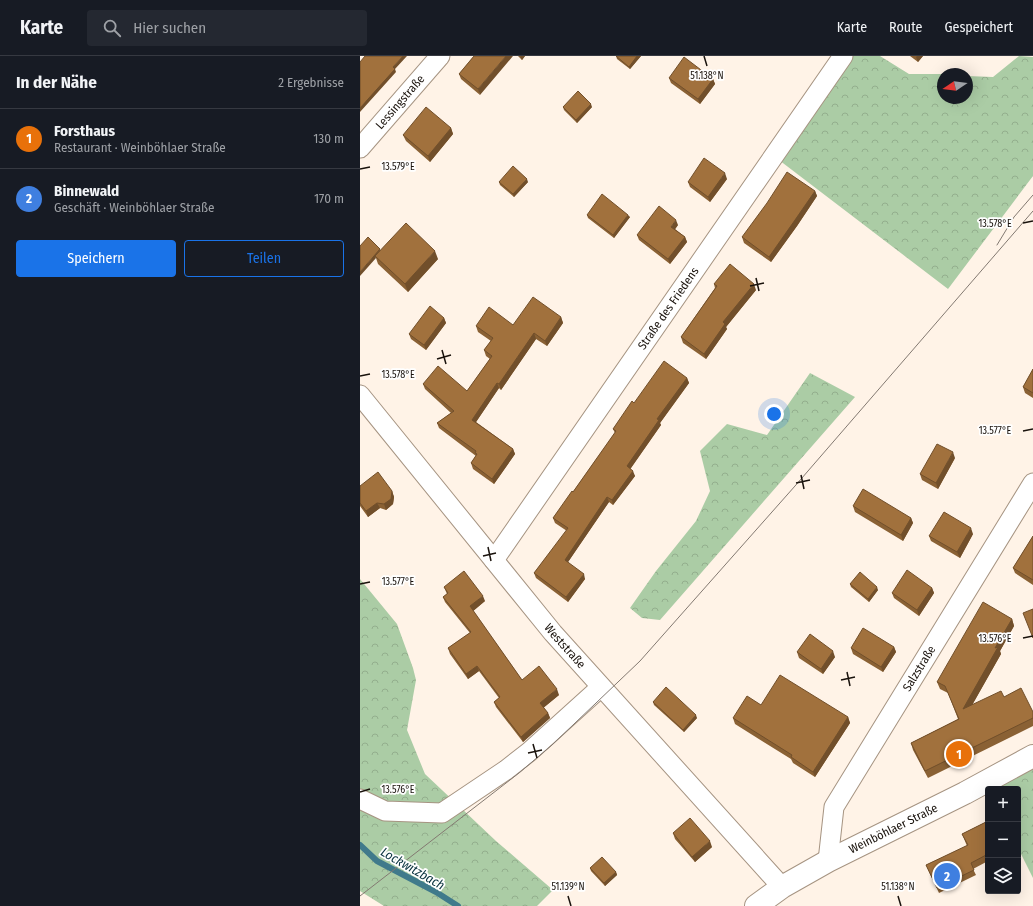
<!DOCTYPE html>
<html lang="de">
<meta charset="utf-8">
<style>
body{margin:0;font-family:"Fira Sans Condensed",sans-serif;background:#242831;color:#f1f3f6}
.controls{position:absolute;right:12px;bottom:12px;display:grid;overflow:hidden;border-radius:4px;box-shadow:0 4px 16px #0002}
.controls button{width:36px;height:36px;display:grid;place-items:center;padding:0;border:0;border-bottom:1px solid #363941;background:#171b24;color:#f1f3f6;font:20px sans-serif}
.compass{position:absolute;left:577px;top:12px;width:36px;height:36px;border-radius:50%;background:#171b24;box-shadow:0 4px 16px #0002;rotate:257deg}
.you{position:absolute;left:414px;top:358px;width:14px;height:14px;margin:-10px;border:3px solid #fff;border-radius:50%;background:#1a73e8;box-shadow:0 0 0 6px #1a73e833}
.badge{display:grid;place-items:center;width:26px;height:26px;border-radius:50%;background:#1a73e8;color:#fff;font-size:13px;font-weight:700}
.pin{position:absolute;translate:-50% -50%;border:2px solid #fff;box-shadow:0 1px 4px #0006}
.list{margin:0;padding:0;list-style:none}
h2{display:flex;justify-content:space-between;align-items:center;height:52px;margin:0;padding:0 16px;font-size:17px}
h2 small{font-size:13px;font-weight:400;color:#9ea1a6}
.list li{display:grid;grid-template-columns:26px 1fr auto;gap:12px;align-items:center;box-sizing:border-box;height:60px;padding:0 16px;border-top:1px solid #363941}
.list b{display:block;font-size:15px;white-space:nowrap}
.list p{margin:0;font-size:13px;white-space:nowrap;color:#9ea1a6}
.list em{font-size:13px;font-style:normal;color:#9ea1a6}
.actions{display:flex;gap:8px;padding:12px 16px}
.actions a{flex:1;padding:9px 0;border:1px solid #1a73e8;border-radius:4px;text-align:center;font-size:14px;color:#1a73e8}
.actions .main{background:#1a73e8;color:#fff}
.icon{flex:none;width:22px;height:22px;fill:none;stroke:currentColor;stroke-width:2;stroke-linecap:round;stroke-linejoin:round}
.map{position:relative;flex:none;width:673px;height:850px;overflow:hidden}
header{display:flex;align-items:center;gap:24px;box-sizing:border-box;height:56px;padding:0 20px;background:#171b24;border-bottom:1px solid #363941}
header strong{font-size:19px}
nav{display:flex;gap:22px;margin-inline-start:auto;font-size:14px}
.search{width:280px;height:36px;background:#242831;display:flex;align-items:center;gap:10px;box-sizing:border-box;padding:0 14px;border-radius:4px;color:#9ea1a6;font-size:15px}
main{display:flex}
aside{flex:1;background:#171b24}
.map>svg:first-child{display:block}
</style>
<header>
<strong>Karte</strong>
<div class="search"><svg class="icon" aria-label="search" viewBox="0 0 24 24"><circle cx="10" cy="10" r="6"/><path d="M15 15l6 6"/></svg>Hier suchen</div>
<nav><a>Karte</a><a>Route</a><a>Gespeichert</a></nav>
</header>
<main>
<aside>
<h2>In der Nähe<small>2 Ergebnisse</small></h2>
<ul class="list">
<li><span class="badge" style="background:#e8710a">1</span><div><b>Forsthaus</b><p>Restaurant · Weinböhlaer Straße</p></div><em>130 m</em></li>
<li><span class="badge" style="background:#3f7fe0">2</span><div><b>Binnewald</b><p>Geschäft · Weinböhlaer Straße</p></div><em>170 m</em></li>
</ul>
<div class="actions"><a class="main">Speichern</a><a>Teilen</a></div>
</aside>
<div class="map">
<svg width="673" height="850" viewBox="0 0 673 850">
<defs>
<pattern id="forest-crowns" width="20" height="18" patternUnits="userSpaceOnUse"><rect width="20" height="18" fill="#abcca5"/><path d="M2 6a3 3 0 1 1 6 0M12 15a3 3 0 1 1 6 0" fill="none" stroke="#93ae8d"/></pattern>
</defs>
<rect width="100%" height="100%" fill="#fff3e7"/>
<path fill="url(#forest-crowns)" d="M 488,0 L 520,0 L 549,18 L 584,18 L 583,42 L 607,42 L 607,20 L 633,21 L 659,0 L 673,1 L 673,120 L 588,233 L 415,101 Z
M 450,317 L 495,341 L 300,564 L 282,562 L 270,552 L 296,515 L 336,465 L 350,435 L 340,395 L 367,368 L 407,379 Z
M 0,523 L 37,568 L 53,612 L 56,624 L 47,674 L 65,718 L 136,785 L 193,834 L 177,850 L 24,850 L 0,835 Z
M 673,713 L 673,822 L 658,792 L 658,733 L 628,732 Z"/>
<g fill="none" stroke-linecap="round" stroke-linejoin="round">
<path stroke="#407a8b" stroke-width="6" d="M 0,789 L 17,805 L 76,836 L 98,850"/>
<defs>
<g id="minor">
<path id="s1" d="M 0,92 L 80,0"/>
<path id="s2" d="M 0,339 L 193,577 L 422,831"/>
<path id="s3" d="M 134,504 L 483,0"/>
<path d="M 0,743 L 25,755 L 82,757 L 146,714 L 169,696 L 241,631"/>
<path id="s4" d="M 468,805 L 474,751 L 673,427"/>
</g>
<g id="major">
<path id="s5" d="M 396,850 L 422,831 L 468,805 L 605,737 L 673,700"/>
</g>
</defs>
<use href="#minor" stroke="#a69482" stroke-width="21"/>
<use href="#major" stroke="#a69482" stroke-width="24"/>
<use href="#minor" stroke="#fff" stroke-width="19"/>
<use href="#major" stroke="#fff" stroke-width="22"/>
<path stroke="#837971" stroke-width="1" d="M 637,189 L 654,161 L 673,139
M 0,840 L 159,717 L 192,689 L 280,605 L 435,430 L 673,155"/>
</g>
<path fill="#8a6134" d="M 114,0 L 120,39 L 101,23 L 99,18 Z
M 158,0 L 165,0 L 162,4 Z
M 256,0 L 281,0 L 270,13 L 257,3 Z
M 550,0 L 563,0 L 558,6 Z
M 309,22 L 353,23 L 355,28 L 340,48 L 311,27 Z
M 203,51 L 232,51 L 217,67 L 204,54 Z
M 91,72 L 93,78 L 70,106 L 46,85 L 43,79 Z
M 367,123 L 350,146 L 330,131 L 328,126 Z
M 139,126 L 168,126 L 154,141 L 140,129 Z
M 455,135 L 457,140 L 437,170 L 411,206 L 384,187 L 382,181 Z
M 227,159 L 270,161 L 254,182 L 228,162 Z
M 318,169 L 315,173 L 325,181 L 327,186 L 310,208 L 279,184 L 277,179 Z
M 0,190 L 21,194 L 78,203 L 48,236 L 18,208 L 16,202 Z
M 354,228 L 396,234 L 366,271 L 367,273 L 346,303 L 323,287 L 321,281 L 355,232 Z
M 201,261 L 203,267 L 187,290 L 176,283 L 141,334 L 139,332 L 116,366 L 153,393 L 155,398 L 134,428 L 113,413 L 111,407 L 116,400 L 79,372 L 77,367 L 91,357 L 65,333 L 63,328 L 107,335 L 130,303 L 126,300 L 124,294 L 131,285 L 118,276 L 116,270 L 153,269 Z
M 84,262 L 86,267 L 66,294 L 51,283 L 49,278 Z
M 673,313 L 673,342 L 665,337 L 663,331 Z
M 327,322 L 329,327 L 300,367 L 301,369 L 270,413 L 275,420 L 253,449 L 249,446 L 208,506 L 225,523 L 208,546 L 176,522 L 174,517 L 207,475 L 195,467 L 193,462 L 213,436 L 255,377 L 253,373 L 274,347 Z
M 595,402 L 578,433 L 562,424 L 560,418 Z
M 0,430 L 32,435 L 34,441 L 33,448 L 26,454 L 20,452 L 8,461 L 0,450 Z
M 493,450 L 551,462 L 553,467 L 543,485 L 495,456 Z
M 613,478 L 600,502 L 571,485 L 569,480 Z
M 673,480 L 673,529 L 655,517 L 653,512 Z
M 490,528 L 518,534 L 509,546 L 491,531 Z
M 84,531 L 125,545 L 113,555 L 162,624 L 199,639 L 183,652 L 188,657 L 190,662 L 163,686 L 136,651 L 134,646 L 139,642 L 119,615 L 108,623 L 90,598 L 88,592 L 110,577 L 85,546 L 83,541 L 87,538 Z
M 572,532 L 574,537 L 559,560 L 534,542 L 532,537 Z
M 652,563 L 654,570 L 640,595 L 641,598 L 612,649 L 644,641 L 673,656 L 673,670 L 568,722 L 553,694 L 551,687 L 598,663 L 588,637 L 580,633 L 577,626 Z
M 534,591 L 536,596 L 523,616 L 493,598 L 491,592 Z
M 437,596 L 475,601 L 463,618 L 439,602 Z
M 293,646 L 337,662 L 324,676 L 294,649 Z
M 401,649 L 488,661 L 490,667 L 455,721 L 433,707 L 431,703 L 375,668 L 373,662 Z
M 628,765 L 628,805 L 613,813 L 616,819 L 579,837 L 566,809 L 607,790 L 602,778 Z
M 313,777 L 352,791 L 335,806 L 315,783 Z
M 230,812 L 256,816 L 257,819 L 245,830 L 231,815 Z"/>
<path fill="#714f2b" d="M 43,0 L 47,0 L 35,13 L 36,16 L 0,56 L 0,52 L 33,11 Z
M 146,0 L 153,0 L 120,39 L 118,33 Z
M 160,0 L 165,0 L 162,4 Z
M 277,0 L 281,0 L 270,13 L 269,11 Z
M 557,0 L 563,0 L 558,6 L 556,1 Z
M 353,23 L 355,28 L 340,48 L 338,43 Z
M 231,48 L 232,51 L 217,67 L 216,64 Z
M 91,72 L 93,78 L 70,106 L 68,100 Z
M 365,117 L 367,123 L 350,146 L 348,141 Z
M 167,123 L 168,126 L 154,141 L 153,138 Z
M 455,135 L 457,140 L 437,170 L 411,206 L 409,201 Z
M 268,159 L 270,161 L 254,182 L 253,179 Z
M 316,164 L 318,169 L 313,176 L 311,171 Z
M 325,181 L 327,186 L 310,208 L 308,203 Z
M 20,193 L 15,200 L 16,202 L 0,220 L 0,216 Z
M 75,195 L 78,203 L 48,236 L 45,228 Z
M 394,228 L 396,234 L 366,271 L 367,273 L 346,303 L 344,298 L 363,266 Z
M 201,261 L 203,267 L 187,290 L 185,285 Z
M 84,262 L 86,267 L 66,294 L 64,289 Z
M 174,277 L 176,283 L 141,334 L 139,328 Z
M 327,322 L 329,327 L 300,367 L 301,369 L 269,415 L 267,410 L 297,363 Z
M 137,327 L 139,332 L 114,369 L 112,364 Z
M 153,393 L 155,398 L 134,428 L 132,423 Z
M 593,396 L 595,402 L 578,433 L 576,427 Z
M 273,415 L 275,420 L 253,449 L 252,444 Z
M 32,435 L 34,441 L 33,448 L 26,454 L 24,448 Z
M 247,441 L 249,446 L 206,509 L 205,504 Z
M 17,447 L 20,452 L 8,461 L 6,455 Z
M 551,462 L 553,467 L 543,485 L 541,479 Z
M 611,472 L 613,478 L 600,502 L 597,496 Z
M 224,518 L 225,523 L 208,546 L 206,541 Z
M 517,531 L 518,534 L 509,546 L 508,543 Z
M 572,532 L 574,537 L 559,560 L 557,554 Z
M 123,540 L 125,545 L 112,556 L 110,550 Z
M 652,563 L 654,570 L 640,595 L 641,598 L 606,660 L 603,653 L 635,592 Z
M 534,591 L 536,596 L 523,616 L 521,611 Z
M 473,595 L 475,601 L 463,618 L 461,613 Z
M 117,610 L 119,615 L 108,623 L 106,618 Z
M 197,633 L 199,639 L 182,653 L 180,647 Z
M 188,657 L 190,662 L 163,686 L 161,681 Z
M 336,659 L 337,662 L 324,676 L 323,674 Z
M 488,661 L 490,667 L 455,721 L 453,716 Z
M 350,785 L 352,791 L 335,806 L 332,801 Z
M 256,816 L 257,819 L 245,830 L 244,827 Z"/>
<path fill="#a1713d" stroke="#714f2b" d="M 5,0 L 43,0 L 33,11 L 35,13 L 0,52 L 0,6 Z
M 114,0 L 146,0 L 118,33 L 99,18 Z
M 256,0 L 277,0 L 269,11 Z
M 324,1 L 353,23 L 338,43 L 309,22 Z
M 218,35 L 231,48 L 216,64 L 203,51 Z
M 66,51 L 91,72 L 68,100 L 43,79 Z
M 344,102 L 365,117 L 348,141 L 328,126 Z
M 153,110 L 167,123 L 153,138 L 139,126 Z
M 427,116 L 455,135 L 435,164 L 409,201 L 382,181 L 407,147 Z
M 242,138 L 268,159 L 253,179 L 227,159 Z
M 299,150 L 316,164 L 311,171 L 325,181 L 308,203 L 277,179 Z
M 46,167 L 75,195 L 45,228 L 15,200 Z
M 8,181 L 20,193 L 0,216 L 0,190 Z
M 370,208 L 394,228 L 363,266 L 365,268 L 344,298 L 321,281 L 357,230 L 354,228 Z
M 173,241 L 201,261 L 185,285 L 174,277 L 139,328 L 137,327 L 112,364 L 153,393 L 132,423 L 111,407 L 117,398 L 115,397 L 116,395 L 77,367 L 94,355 L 63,328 L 78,310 L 107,335 L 132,300 L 124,294 L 133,282 L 116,270 L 129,251 L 153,269 Z
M 70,250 L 84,262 L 64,289 L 49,278 Z
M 304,305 L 327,322 L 297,363 L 299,364 L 267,410 L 273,415 L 252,444 L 247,441 L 205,504 L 224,518 L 206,541 L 174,517 L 208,472 L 193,462 L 212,435 L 213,436 L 256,375 L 253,373 L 272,345 L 274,347 Z
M 673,313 L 673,337 L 663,331 Z
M 577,388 L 593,396 L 576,427 L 560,418 Z
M 18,416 L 32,435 L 31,443 L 24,448 L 17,447 L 6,455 L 0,447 L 0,430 Z
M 503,433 L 551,462 L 541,479 L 493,450 Z
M 584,456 L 611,472 L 597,496 L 569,480 Z
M 673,480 L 673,524 L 653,512 Z
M 547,514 L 572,532 L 557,554 L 532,537 Z
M 104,515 L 123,540 L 110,550 L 162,624 L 179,610 L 197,633 L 180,647 L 188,657 L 161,681 L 134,646 L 140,641 L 117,610 L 106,618 L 88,592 L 111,576 L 83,541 L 88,537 L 84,531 Z
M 500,516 L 517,531 L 508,543 L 490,528 Z
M 623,546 L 652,563 L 635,592 L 638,591 L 603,653 L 641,635 L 644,641 L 661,632 L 673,656 L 673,662 L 565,715 L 551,687 L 599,663 L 585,630 L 577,626 Z
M 673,553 L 673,582 L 663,557 Z
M 503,572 L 534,591 L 521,611 L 491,592 Z
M 450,578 L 473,595 L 461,613 L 437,596 Z
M 420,619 L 488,661 L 453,716 L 431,701 L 432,699 L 373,662 L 387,640 L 401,649 Z
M 306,631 L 336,659 L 323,674 L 293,646 Z
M 330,762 L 350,785 L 332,801 L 313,777 Z
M 628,765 L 628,798 L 611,807 L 614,814 L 577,832 L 566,809 L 608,789 L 602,778 Z
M 242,801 L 256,816 L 244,827 L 230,812 Z"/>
<path fill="none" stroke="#19120c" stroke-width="1.5" d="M 344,0 L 347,10M 0,113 L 10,111M 663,167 L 673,165M 396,222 L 399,235M 390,230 L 404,227M 82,294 L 86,308M 77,303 L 91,299M 0,320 L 10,318M 663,375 L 673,373M 441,419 L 444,433M 436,427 L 450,424M 128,491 L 131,505M 123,500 L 136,497M 0,528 L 10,526M 663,582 L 673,580M 487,616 L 490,630M 481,624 L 495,621M 173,688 L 177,702M 168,697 L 182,694M 0,736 L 10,733M 208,840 L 211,850M 538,840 L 541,850"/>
<g text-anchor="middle" stroke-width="3.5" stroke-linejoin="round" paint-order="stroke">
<g font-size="12" fill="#19120c" stroke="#fff">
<text dy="4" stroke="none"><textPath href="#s1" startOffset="61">Lessingstraße</textPath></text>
<text dy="4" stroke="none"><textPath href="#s3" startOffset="306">Straße des Friedens</textPath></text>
<text dy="4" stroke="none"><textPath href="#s2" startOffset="324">Weststraße</textPath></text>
<text dy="4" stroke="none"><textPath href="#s4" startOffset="217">Salzstraße</textPath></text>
<text dy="4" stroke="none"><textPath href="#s5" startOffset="158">Weinböhlaer Straße</textPath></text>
</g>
<g font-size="13" font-style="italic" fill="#09323e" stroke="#fff">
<text transform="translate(53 812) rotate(30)" y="5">Lockwitzbach</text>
</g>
</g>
<g font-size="10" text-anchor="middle" fill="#19120c" stroke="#fff" stroke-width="3.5" stroke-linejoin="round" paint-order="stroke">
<text x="347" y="23">51.138°N</text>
<text x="38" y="114">13.579°E</text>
<text x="635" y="171">13.578°E</text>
<text x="38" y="322">13.578°E</text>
<text x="635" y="378">13.577°E</text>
<text x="38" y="529">13.577°E</text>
<text x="635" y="586">13.576°E</text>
<text x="38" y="737">13.576°E</text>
<text x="208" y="834">51.139°N</text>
<text x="538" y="834">51.138°N</text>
</g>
</svg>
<div class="controls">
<button>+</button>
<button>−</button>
<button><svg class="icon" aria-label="layers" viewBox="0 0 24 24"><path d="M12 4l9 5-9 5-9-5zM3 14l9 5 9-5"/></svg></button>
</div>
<svg class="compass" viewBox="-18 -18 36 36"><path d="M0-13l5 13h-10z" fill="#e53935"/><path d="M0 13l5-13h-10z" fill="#9ea1a6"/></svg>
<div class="you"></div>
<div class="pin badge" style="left:599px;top:698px;background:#e8710a">1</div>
<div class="pin badge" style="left:587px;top:820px;background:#3f7fe0">2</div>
</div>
</main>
